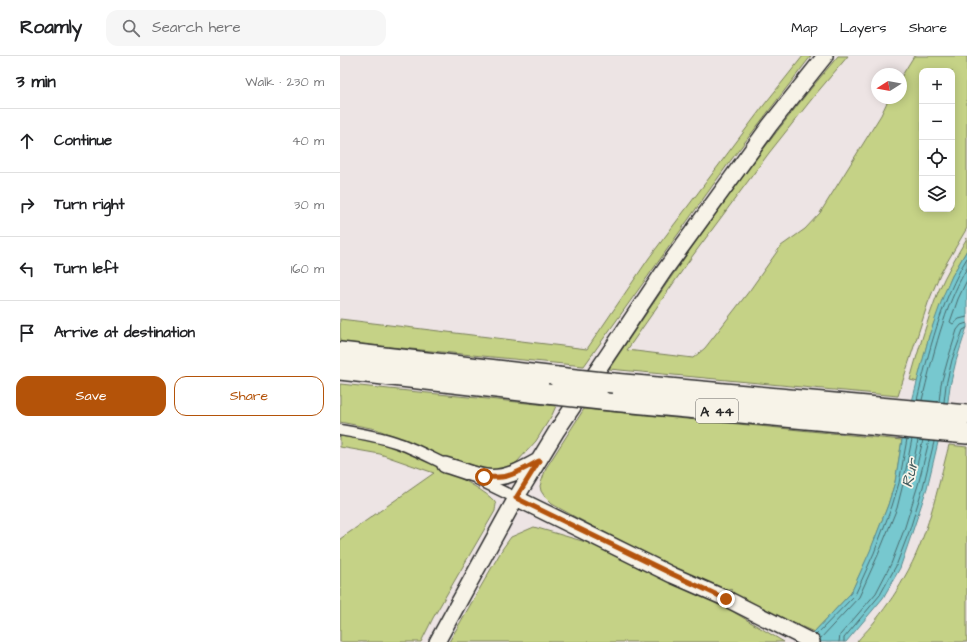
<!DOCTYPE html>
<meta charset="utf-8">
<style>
body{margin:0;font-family:"Architects Daughter",sans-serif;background:#f6f6f6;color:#202124}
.controls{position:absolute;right:12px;top:12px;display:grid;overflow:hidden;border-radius:8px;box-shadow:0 2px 10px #0003}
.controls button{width:36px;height:36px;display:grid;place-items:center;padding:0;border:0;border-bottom:1px solid #e0e0e0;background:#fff;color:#202124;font:20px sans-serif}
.compass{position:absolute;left:531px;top:12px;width:36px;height:36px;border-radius:50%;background:#fff;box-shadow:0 2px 10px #0003;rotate:259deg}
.stop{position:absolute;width:12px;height:12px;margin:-9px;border:3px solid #b45309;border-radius:50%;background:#fff}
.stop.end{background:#b45309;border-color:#fff;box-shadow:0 1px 4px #0008}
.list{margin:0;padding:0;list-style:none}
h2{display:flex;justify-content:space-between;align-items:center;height:52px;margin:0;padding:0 16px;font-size:17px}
h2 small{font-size:13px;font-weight:400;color:#757577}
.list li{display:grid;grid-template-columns:26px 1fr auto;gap:12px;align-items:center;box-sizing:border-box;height:64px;padding:0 16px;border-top:1px solid #e0e0e0}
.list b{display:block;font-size:15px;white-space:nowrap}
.list em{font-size:13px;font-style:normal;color:#757577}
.actions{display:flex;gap:8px;padding:12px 16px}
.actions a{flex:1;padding:9px 0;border:1px solid #b45309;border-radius:12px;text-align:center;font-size:14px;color:#b45309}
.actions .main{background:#b45309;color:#fff}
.icon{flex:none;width:22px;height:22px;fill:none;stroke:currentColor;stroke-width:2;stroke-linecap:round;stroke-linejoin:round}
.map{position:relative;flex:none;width:627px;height:586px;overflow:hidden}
header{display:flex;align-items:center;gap:24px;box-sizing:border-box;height:56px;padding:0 20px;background:#fff;border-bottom:1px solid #e0e0e0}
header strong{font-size:19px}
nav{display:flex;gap:22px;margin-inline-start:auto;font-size:14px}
.search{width:280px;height:36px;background:#f6f6f6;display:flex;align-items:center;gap:10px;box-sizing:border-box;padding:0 14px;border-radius:12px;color:#757577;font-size:15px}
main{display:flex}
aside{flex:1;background:#fff}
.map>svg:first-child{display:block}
</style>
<header>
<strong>Roamly</strong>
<div class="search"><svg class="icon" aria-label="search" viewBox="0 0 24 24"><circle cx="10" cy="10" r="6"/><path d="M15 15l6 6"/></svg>Search here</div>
<nav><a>Map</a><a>Layers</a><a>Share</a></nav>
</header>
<main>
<aside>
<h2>3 min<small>Walk · 230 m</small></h2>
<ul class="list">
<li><svg class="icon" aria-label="ahead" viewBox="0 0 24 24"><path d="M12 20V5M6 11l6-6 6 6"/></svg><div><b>Continue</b></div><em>40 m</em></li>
<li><svg class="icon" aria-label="right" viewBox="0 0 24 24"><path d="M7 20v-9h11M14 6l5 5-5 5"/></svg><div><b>Turn right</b></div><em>30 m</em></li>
<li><svg class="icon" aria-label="left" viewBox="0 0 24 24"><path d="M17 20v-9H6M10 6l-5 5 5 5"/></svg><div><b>Turn left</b></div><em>160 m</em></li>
<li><svg class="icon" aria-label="arrive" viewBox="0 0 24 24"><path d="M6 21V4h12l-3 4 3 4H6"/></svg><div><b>Arrive at destination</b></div></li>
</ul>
<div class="actions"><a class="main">Save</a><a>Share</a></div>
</aside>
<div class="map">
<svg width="627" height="586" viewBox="0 0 627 586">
<rect width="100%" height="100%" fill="#ede4e4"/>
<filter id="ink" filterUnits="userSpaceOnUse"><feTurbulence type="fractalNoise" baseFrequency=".025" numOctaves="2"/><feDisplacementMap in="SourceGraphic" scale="8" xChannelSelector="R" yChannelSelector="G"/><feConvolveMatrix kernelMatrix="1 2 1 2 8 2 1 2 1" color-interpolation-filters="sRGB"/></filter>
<g filter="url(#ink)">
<path fill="#c5d286" stroke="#787e58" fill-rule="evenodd" d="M 463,0 L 471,0 L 388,108 L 244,310 L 0,286 L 0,263 L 247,293 L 309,202 L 424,49 Z
M 498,0 L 508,0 L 475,39 L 429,97 L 351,202 L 287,294 L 353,302 L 365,292 L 410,234 L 441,190 L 465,173 L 480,157 L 541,59 L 549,42 L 561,42 L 561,21 L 574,0 L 627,0 L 627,172 L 600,218 L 588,247 L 558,340 L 269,313 C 341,205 414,99 498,0 ZM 582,15 L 612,15 L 612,153 L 582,153 Z
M 627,182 L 627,194 L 612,220 L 589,280 L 578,326 L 570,324 C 578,295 587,265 598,236 C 606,217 617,199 627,182 Z
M 0,328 L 216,350 L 212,359 L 196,385 L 177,406 L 164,415 L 152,417 L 110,404 L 61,383 L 36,373 L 0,366 Z
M 244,353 L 562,384 L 555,426 L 548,449 L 530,496 L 511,537 L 474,576 L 397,542 L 391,533 L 384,538 L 237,462 L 212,448 L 205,441 L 201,435 L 200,430 L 206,412 Z
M 0,380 C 19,383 39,386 57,392 C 73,398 151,434 156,448 C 156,449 155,454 155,455 L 93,562 L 81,586 L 0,586 L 0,483 L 94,417 L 40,398 L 0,391 Z
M 609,389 L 627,391 L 627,586 L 517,586 C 521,580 527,575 531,570 C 543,555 555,539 564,522 C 588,481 597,434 609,389 Z
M 194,471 L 256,489 L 375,545 L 444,586 L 109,586 L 163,492 L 171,481 Z"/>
<path fill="#77c8cf" stroke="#59898d" d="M 627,194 L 627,271 L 616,305 L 610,330 L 608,345 L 587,432 L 572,477 L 560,512 L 543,542 L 506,586 L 463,586 L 474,576 L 511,537 L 530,495 L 548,449 L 555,426 L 562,384 L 589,280 L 604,238 L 612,220 Z"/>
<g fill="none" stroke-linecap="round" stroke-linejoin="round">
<path stroke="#496a6d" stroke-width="1" d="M 627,224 L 618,243 L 610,266 L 613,268 L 619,263 L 627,261
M 577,344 C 589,295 601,245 627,202
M 582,344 C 593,300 604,251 627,212
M 599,346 L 601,328 L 608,303 L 617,274 L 621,269 L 627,267
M 604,346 L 606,329 L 612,304 L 623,274 L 627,272
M 578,384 L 573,408 L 575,411 L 577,409 L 583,384
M 476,579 L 515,539 L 534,497 L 552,450 L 559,427 L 567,383
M 480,583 L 519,541 L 538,499 L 557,452 L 563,428 L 572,383
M 499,586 L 500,579 L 536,537 L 551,508 L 564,474 L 578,429 L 589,385
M 504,586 L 504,582 L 540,539 L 556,510 L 569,476 L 583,431 L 594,386"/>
<defs>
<path id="street" d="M 0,374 C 18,377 37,380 55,386 C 74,392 93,403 111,411
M 137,423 L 176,442"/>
<path id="secondary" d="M 105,409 C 118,412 132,419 145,421 C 164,424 182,414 198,405
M 176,442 L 332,519 L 387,543 L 472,586
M 97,586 L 176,442 L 216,376 L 324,215 L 430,69 L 485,0"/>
<path id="highway" d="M 0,296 L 217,321
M 0,314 L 207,338
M 273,327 L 627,359
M 261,344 L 627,378"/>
</defs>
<use href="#street" stroke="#2b2b2b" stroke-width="13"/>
<use href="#secondary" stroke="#2b2b2b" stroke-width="18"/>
<use href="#highway" stroke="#2b2b2b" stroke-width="22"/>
<use href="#street" stroke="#f7f3e8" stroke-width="10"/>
<use href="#secondary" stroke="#f7f3e8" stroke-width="15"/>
<use href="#highway" stroke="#f7f3e8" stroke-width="19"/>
<defs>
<path id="highway-bridge" d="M 217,321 L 273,327
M 207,338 L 261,344"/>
</defs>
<use href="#highway-bridge" stroke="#2b2b2b" stroke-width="22" stroke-linecap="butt"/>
<use href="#highway-bridge" stroke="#f7f3e8" stroke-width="19"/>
</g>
</g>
<g fill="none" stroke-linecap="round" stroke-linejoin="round" filter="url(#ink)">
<path stroke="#b45309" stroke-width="5" d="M 144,421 C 152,421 160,422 167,420 C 178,417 189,410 199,405 L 176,442 L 332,518 L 386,543"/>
</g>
<g text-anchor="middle" stroke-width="3.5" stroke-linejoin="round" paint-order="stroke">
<rect fill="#f7f3e8" stroke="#686764" stroke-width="1" x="356" y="343" width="42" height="24" rx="3"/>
<g font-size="14" font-weight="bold" fill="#2b2b2b">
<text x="377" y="360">A 44</text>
</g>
<g font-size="16" font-style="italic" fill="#425a5c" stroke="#f7f3e8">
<text transform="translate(569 417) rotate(-76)" y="6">Rur</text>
</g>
</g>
</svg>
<div class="controls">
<button>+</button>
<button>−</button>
<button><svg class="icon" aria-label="locate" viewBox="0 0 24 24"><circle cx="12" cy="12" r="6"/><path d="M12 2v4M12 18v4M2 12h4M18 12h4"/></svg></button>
<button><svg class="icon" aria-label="layers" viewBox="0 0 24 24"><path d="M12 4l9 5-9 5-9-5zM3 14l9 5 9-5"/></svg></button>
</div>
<svg class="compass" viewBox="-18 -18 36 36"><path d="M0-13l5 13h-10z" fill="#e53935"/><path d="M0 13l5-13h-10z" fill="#757577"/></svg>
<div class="stop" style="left:144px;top:421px"></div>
<div class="stop end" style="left:386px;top:543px"></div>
</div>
</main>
